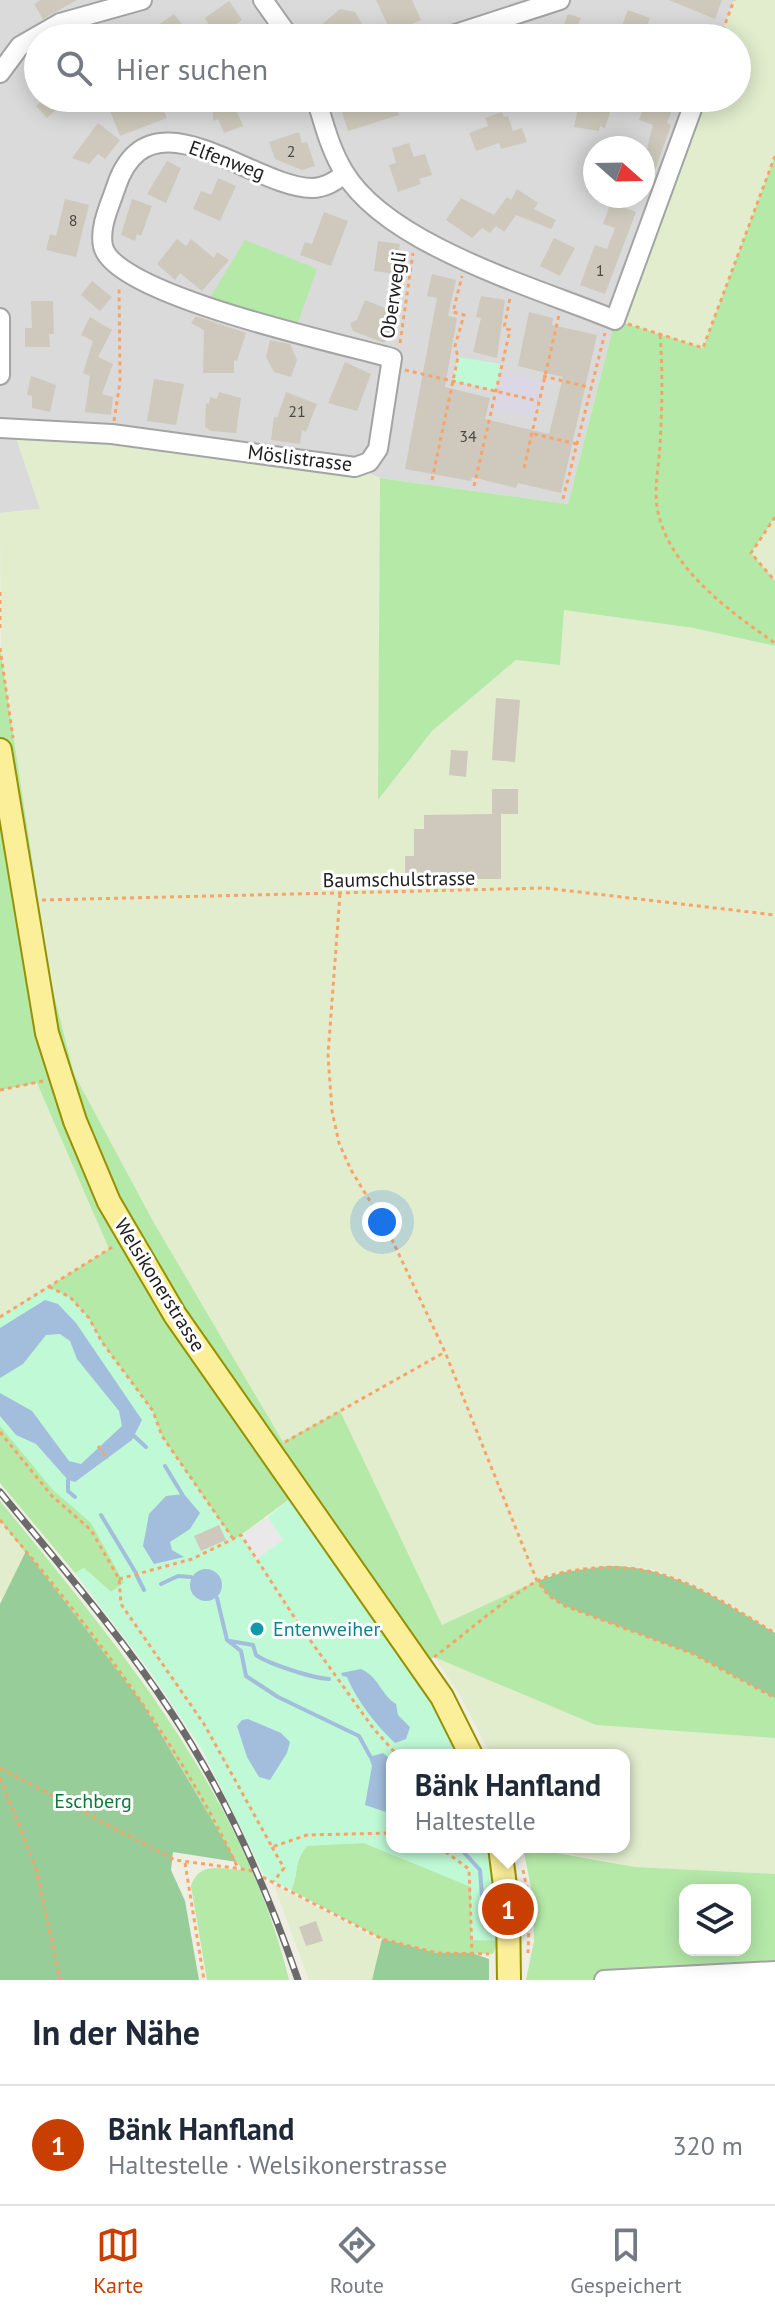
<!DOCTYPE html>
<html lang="de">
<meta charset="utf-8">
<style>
body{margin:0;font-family:"PT Sans",sans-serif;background:#f2f2f3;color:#1f2937}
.controls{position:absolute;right:24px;bottom:24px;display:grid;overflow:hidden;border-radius:16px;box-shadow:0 4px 20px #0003}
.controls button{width:72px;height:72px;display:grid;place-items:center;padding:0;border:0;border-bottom:2px solid #e0e1e3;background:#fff;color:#1f2937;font:40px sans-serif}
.compass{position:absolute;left:583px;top:136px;width:72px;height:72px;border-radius:50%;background:#fff;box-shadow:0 4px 20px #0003;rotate:110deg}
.you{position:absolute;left:382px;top:1222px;width:28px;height:28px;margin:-20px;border:6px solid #fff;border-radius:50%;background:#1a73e8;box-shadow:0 0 0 12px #1a73e833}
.badge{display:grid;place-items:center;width:52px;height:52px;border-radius:50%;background:#c93e01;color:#fff;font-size:26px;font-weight:700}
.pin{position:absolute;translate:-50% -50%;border:4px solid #fff;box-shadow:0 2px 8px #0006}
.popup{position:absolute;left:386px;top:1749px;width:244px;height:104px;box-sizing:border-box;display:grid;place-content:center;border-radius:16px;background:#fff;filter:drop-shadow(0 2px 6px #0005);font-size:26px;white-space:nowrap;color:#747a83}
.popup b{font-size:30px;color:#1f2937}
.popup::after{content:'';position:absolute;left:50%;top:100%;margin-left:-16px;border:16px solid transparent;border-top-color:#fff}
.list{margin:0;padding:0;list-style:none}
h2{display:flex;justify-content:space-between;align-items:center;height:104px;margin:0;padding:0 32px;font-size:34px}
h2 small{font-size:26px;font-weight:400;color:#747a83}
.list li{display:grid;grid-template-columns:52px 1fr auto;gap:24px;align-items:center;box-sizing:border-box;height:120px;padding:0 32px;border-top:2px solid #e0e1e3}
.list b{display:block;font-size:30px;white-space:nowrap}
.list p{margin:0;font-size:26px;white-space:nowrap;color:#747a83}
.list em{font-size:26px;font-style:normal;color:#747a83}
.icon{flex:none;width:44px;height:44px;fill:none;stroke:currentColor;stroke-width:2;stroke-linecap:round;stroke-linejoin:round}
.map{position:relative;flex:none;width:775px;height:1980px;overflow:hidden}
.search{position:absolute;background:#fff;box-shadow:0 4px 20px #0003;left:24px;right:24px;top:24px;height:88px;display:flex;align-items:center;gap:20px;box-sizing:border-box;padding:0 28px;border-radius:44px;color:#747a83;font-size:30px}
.sheet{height:224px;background:#fff}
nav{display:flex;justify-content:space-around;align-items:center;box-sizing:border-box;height:112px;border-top:2px solid #e0e1e3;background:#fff;font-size:22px;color:#747a83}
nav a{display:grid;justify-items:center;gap:4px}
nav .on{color:#c93e01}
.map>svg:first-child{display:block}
</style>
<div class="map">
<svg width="775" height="1980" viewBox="0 0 775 1980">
<rect width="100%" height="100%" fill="#eeeee3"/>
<path fill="#dbdada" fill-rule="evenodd" d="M 0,0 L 734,0 L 720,38 L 38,38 L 38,98 L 696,98 L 615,320 L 568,504 L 380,478 L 355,467 L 14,430 L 40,509 L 0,513 ZM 595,148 L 643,148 L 643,196 L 595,196 Z"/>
<path fill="#e1edcd" d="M 734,0 L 775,0 L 775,156 L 703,348 L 615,320 L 696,98 L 737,98 L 737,38 L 720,38 Z
M 13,429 L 355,467 L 380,478 L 379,799 L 432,731 L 516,660 L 560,665 L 564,610 L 694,628 L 775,646 L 775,1633 L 674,1577 L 652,1569 L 625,1566 L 549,1576 L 442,1625 L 340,1412 L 283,1442 L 154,1223 L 74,1074 L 51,983 L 1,654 L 0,513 L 40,509 Z
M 775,517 L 775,581 L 751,553 Z
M 37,1083 L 109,1250 L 0,1317 L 0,1090 Z
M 0,1520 L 26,1551 L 2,1600 L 0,1597 Z
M 434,1657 L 596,1725 L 775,1738 L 775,1874 L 635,1867 L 536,1847 L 624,1847 L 624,1755 L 491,1755 L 460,1695 Z
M 274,1885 L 383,1942 L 372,1980 L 309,1980 Z"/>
<path fill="#b4e9a8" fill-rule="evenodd" d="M 775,156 L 775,517 L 751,553 L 775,581 L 775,646 L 694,628 L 564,610 L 560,665 L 516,660 L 432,731 L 378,800 L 380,478 L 568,504 L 615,320 L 703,348 Z
M 245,240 L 317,269 L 297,325 L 208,301 Z
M 0,648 L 51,983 L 74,1074 L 154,1223 L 283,1442 L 340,1411 L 442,1625 L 537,1581 L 549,1596 L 566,1606 L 693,1654 L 775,1698 L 775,1738 L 596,1725 L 434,1657 L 422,1666 L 299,1492 L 234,1540 L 89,1513 L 124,1583 L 111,1592 L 84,1568 L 75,1573 L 0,1483 L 0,1317 L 109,1249 L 37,1083 L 0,1090 Z
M 0,1501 C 118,1645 244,1795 289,1980 L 207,1980 L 191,1886 C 200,1860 222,1870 242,1870 L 143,1704 L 0,1520 Z
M 364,1843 L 497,1897 L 498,1941 L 493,1954 L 437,1953 L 382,1939 L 291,1890 C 300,1872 292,1865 307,1845 Z
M 523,1847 L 635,1867 L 775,1874 L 775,1980 L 526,1980 L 534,1941 L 533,1898 ZM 685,1890 L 745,1890 L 745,1950 L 685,1950 Z"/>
<path fill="#97cd98" d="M 26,1551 L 143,1704 L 237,1862 L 173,1852 L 171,1870 L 185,1901 L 199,1980 L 0,1980 L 0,1604 Z
M 608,1566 C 671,1565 722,1602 775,1633 L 775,1698 L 693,1654 L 565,1606 L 549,1596 L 537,1581 L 564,1572 Z
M 382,1939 L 437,1953 L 472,1953 L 489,1959 L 489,1980 L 372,1980 Z"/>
<path fill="#bff9d5" d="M 458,357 L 502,364 L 496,391 L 452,381 Z
M 49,1287 L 70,1297 L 89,1318 L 102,1342 L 153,1411 L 162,1436 L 233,1539 L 241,1535 L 257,1559 L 282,1540 L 268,1517 L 299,1492 L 422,1666 L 461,1755 L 392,1755 L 392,1847 L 490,1847 L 498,1941 L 471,1940 L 471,1887 L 364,1843 L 307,1846 C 292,1865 300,1872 291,1890 L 265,1877 L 202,1749 L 149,1670 L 75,1573 L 84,1568 L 111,1592 L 124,1583 L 91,1523 L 53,1490 L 0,1426 L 0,1317 Z"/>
<path fill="#e9e9e9" d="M 268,1517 L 283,1540 L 257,1559 L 241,1535 Z"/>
<path fill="#dbd7e4" d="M 500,371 L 543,380 L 535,418 L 492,409 Z"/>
<path fill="#a3bedc" d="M 45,1300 L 58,1304 L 76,1323 L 142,1420 L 132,1440 L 75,1482 L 68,1480 L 36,1444 L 16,1435 L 0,1416 L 0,1393 L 32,1411 L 69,1461 L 81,1464 L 122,1426 L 119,1411 L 77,1359 L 70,1341 L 60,1334 L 46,1335 L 23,1364 L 0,1378 L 0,1328 Z
M 184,1494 L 200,1513 L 190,1529 L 170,1542 L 172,1550 L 184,1557 L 154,1564 L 143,1546 L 149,1514 L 166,1496 Z
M190 1585a16 16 0 1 1 32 0a16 16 0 1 1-32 0Z
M 361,1669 C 378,1676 382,1696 396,1704 L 398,1715 L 410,1727 L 406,1739 L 395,1743 C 378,1727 356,1700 347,1677 L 342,1676 L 341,1673 Z
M 248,1719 L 281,1733 L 290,1742 L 287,1753 L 270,1780 L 259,1777 L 247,1757 L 237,1726 L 242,1720 Z
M 383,1753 L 392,1761 L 392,1814 L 365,1805 L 372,1766 L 369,1757 Z"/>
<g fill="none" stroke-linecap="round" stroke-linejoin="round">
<path stroke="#a3bedc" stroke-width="4" d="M 134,1436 L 146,1447
M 165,1466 L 182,1494
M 68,1480 L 68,1491 L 75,1497
M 101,1515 L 136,1573
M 137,1576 L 144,1590
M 161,1584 L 178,1576 L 191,1577
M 217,1598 L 227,1640 L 241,1651 L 246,1676 L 278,1697 L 359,1736 L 370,1756
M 230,1641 L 253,1645 L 256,1655 C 269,1664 312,1678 329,1679
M 459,1847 L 480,1870 L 484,1924"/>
</g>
<path fill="#cec9bc" d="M 41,0 L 77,0 L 43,19 L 34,4 Z
M 376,0 L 412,0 L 421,20 L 392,34 Z
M 669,0 L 722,0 L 715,19 Z
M 229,1 L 242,20 L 217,37 L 205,18 Z
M 340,9 L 355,12 L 368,34 L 360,38 L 325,38 L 319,27 Z
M 628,10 L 650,18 L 643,38 L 593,38 L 592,33 L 622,26 Z
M 174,14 L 192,38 L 171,38 L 168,33 L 161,38 L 140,38 Z
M 568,14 L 581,18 L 578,25 L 584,26 L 579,38 L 559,38 Z
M 529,25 L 532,38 L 492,38 L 492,35 Z
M 45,98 L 69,98 L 47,118 L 36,106 Z
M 105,98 L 158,98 L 167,118 L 120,136 Z
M 213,98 L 226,98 L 229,104 L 233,102 L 243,126 L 224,133 L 218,119 L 213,121 Z
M 366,98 L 394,98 L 399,115 L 348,131 L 340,106 Z
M 580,98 L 615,98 L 605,128 L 600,126 L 599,131 L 574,127 Z
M 647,98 L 675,102 L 667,123 L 671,125 L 645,199 L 643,165 L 653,125 L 639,120 Z
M 502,112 L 504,117 L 508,116 L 513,131 L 522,128 L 527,142 L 501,149 L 499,143 L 476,151 L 469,133 L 488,126 L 485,118 Z
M 98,123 L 120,140 L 105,159 L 98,154 L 89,164 L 72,158 Z
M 299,132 L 302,143 L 307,142 L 315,166 L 302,170 L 275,159 L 269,142 Z
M 409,143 L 414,157 L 425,154 L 432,175 L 419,179 L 421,184 L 398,192 L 389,165 L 396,163 L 392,148 Z
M 167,161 L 181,168 L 166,203 L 147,194 Z
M 218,178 L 236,186 L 220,221 L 193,209 L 201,191 L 211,195 Z
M 517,189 L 538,203 L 534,209 L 556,220 L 551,229 L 516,215 L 504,232 L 496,226 L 490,233 L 482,228 L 472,238 L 446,220 L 461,198 L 494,215 L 507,197 L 511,200 Z
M 65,199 L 89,205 L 76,257 L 46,250 L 50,234 L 56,236 Z
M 132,199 L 152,206 L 141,236 L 137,234 L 135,241 L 121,235 Z
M 611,202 L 636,212 L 605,294 L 580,285 L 595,245 L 607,249 L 615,228 L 603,224 Z
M 324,212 L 348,221 L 331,266 L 300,255 L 305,242 L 312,244 Z
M 554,238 L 575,248 L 560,276 L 540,266 Z
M 177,239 L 186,246 L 191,239 L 214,258 L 217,252 L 229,260 L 202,291 L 180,273 L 175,280 L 157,264 Z
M 378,241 L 400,244 L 395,274 L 374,271 Z
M 432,274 L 456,280 L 448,316 L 457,318 L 445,387 L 490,398 L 485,419 L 549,434 L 563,377 L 518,366 L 529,312 L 553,318 L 552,325 L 597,335 L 561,493 L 518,483 L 516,488 L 472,477 L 471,481 L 405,469 L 437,298 L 427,296 Z
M 92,281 L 112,297 L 100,311 L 81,295 Z
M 481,296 L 505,300 L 497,358 L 473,352 L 481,318 L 476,317 Z
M 365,300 L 395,312 L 388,330 L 391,335 L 384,343 L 353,331 L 350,323 L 357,320 Z
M 31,301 L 53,301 L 54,334 L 49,334 L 50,347 L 25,347 L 25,328 L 32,328 Z
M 196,316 L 246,333 L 237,361 L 234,360 L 234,373 L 203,373 L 204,330 L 191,323 Z
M 90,317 L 112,330 L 98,357 L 113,364 L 102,394 L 113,397 L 111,415 L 85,412 L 90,376 L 83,373 L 93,341 L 81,335 Z
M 270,340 L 290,344 L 297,360 L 291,377 L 274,372 L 266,357 Z
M 345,362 L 371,374 L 357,411 L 328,403 Z
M 31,376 L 56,385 L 50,412 L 32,408 L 32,396 L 27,395 Z
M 154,379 L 184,384 L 176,425 L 147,421 Z
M 219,392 L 241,398 L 236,433 L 211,431 L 205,427 L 206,403 L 209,404 L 210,397 L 217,399 Z
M 286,392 L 317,404 L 306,432 L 302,430 L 300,444 L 271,440 L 274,417 L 277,418 Z
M 496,698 L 520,700 L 515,762 L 492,760 Z
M 451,750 L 468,751 L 466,777 L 449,775 Z
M 492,789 L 518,789 L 518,814 L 501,814 L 501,879 L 414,879 L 413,874 L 405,874 L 405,856 L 414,856 L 414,829 L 424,829 L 424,815 L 492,814 Z
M 219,1525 L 226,1540 L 201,1551 L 194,1536 Z
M 316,1921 L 323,1941 L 306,1946 L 299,1927 Z"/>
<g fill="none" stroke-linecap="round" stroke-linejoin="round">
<defs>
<path id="minor" d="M 263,0 L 290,38
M 443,38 L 560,0
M 0,73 L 20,46 L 60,23 L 142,0
M 316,98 C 324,124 330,149 344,172 C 388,246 538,288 615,320 L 696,98
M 0,318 L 0,375
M 0,428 L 112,434 L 355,467 L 369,462 L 378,449 L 392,358 C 342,344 113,295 103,246 C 99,227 110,205 116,187 C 149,87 251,187 312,188 C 325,188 335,181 345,174
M 604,1980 L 775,1971"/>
<path id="major" d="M 0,750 L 47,1033 L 75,1121 L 109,1202 L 175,1315 L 442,1697 L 471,1755
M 500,1847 L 508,1909 L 509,1980"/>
</defs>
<use href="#minor" stroke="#a4a4a4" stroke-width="22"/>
<use href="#major" stroke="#959100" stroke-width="26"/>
<path stroke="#f9a368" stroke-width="3" stroke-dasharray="4 4" stroke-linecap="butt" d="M 720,38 L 734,0
M 628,324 L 703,348 L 775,156
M 660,335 C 663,372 662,408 660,445 C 659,465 654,488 657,507 C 667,567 729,611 775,643
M 400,343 L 413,253
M 405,370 L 538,401
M 543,376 L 592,388
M 114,421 L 120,382 L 119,286
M 534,434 L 577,444
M 524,468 L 559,315
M 432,480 L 458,357 L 455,346 L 464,315 L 453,312 L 462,276
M 474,486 L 510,330 L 504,328 L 510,298
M 563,499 L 605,333
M 775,517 L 751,553 L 775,581
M 0,592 L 0,630
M 0,648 L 13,738
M 340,894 L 328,1055 L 332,1111 L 339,1143 L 351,1170 L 387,1229 L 445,1352 L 537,1581 L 549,1596 L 565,1606 L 693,1654 L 775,1698
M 42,900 L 545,888 L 775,915
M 0,1090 L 43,1081
M 49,1287 L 70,1297 L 89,1318 L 102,1342 L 153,1411 L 162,1436 L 234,1540
M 0,1317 L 114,1246
M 0,1432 L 52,1496 L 91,1530 L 119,1579 L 121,1604 L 204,1724 L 272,1847 L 307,1835 L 392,1833
M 285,1442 L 445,1352
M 98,1446 L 108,1459
M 0,1520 C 90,1627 177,1739 237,1866
M 119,1579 L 192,1559 L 241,1535 L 300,1626 L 373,1728 L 397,1755
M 434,1657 C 467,1633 501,1601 537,1581 C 551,1574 568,1571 584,1569 C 664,1559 709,1594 775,1633
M 0,1768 L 175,1860 L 249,1870 L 382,1939 L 437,1953 L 489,1954
M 0,1778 L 36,1869 L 60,1980
M 272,1847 L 284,1868 L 274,1881
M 439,1847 L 469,1869 L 472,1953
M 185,1863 L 204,1980
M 523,1870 L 530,1902 L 528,1953"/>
<use href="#minor" stroke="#fff" stroke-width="18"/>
<use href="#major" stroke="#fbef9a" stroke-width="22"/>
<defs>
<path id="rail" d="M 0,1492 C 59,1564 120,1634 171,1712 C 226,1795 266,1886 298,1980"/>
</defs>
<use href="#rail" stroke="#6b6b6b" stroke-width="7"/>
<use href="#rail" stroke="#fff" stroke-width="4" stroke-dasharray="12" stroke-linecap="butt"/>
</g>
<circle fill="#0f9aa8" stroke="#fff" stroke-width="3" cx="257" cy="1629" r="8"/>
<g text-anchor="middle" stroke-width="6" stroke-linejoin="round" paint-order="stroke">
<g font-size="16" fill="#494845">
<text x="291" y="157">2</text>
<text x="73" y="226">8</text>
<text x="600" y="276">1</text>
<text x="297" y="417">21</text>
<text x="468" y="442">34</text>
</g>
<g font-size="20" fill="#1d1d1d" stroke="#fff">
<text transform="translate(227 160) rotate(20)" y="7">Elfenweg</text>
<text transform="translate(393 295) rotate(-82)" y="7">Oberwegli</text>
<text transform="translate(300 458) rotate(7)" y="7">Möslistrasse</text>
<text transform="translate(399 879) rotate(-1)" y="7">Baumschulstrasse</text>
<text transform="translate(160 1285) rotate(58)" y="7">Welsikonerstrasse</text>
</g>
<g font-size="20" fill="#0d838f" stroke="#fff" text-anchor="start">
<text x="273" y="1636">Entenweiher</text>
</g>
<g font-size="20" fill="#0b7a36" stroke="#fff">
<text x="93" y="1808">Eschberg</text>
</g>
</g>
</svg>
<div class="controls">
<button><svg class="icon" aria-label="layers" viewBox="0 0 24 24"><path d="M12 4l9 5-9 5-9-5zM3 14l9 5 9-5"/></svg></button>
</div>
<svg class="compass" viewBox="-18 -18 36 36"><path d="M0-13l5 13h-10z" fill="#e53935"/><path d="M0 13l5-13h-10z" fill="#747a83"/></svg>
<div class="you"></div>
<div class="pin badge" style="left:508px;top:1909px">1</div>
<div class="popup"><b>Bänk Hanfland</b>Haltestelle</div>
<div class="search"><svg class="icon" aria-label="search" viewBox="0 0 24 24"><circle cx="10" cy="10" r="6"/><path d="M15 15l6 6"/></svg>Hier suchen</div>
</div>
<section class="sheet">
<h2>In der Nähe<small></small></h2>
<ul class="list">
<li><span class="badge">1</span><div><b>Bänk Hanfland</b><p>Haltestelle · Welsikonerstrasse</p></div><em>320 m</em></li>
</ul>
</section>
<nav>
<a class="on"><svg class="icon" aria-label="map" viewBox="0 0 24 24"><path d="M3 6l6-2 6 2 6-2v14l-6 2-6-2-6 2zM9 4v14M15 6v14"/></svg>Karte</a>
<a><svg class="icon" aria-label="directions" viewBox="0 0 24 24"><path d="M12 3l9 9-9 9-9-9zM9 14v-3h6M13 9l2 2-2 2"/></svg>Route</a>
<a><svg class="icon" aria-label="saved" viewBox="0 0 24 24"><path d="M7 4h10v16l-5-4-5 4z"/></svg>Gespeichert</a>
</nav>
